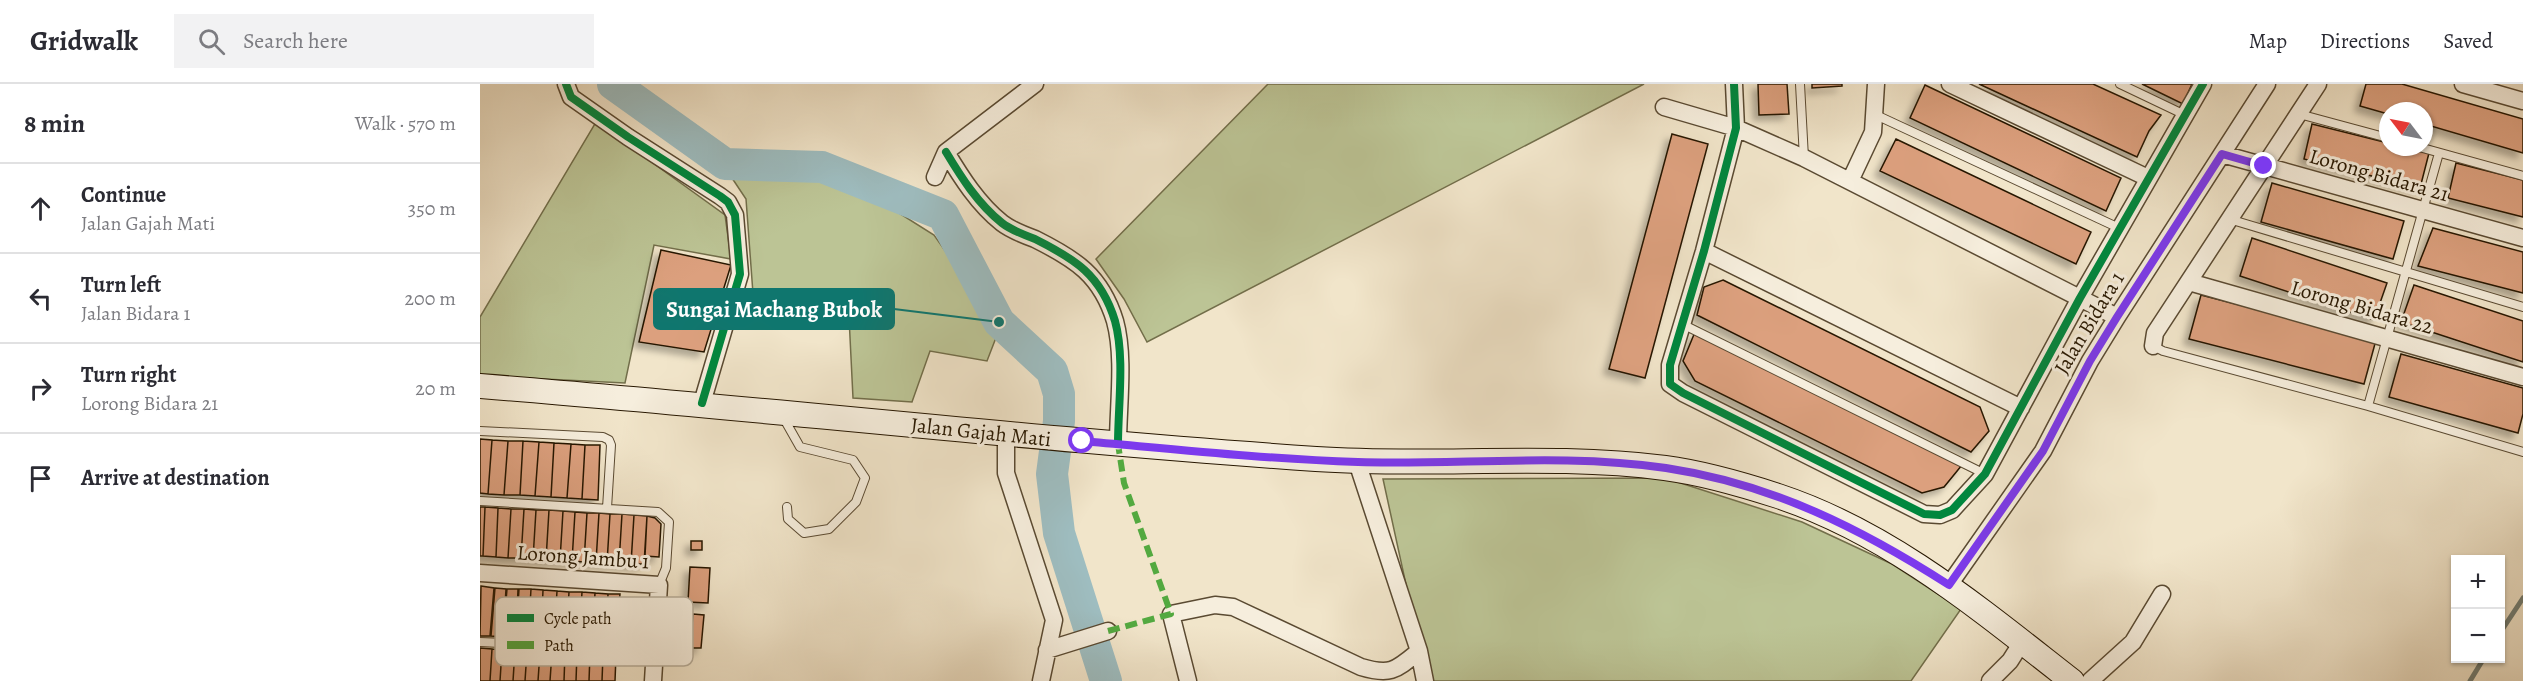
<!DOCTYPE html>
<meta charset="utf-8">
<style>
body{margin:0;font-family:Alegreya,serif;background:#f2f2f3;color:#2b2b33}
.controls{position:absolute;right:18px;bottom:18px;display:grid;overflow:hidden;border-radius:0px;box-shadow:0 2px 4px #0004}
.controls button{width:54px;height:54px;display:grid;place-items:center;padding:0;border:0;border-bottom:2px solid #e1e1e2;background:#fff;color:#2b2b33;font:30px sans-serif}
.compass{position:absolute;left:1899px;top:18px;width:54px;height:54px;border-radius:50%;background:#fff;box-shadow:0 2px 4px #0004;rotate:302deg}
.stop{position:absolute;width:18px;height:18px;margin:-14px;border:4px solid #7c3aed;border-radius:50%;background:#fff}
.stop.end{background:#7c3aed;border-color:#fff;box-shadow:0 2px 6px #0008}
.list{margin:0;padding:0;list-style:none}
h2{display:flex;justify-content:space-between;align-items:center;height:78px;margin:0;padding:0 24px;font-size:26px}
h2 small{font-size:20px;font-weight:400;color:#7c7c81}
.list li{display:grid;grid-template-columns:39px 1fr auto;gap:18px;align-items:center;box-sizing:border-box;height:90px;padding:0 24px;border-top:2px solid #e1e1e2}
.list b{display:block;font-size:22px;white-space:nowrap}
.list p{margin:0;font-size:20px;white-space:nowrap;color:#7c7c81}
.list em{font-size:20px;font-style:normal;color:#7c7c81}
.icon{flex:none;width:33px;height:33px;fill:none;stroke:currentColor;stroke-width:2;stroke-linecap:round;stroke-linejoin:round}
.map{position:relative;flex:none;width:2043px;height:597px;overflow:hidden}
header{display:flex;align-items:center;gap:36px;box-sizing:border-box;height:84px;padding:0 30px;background:#fff;border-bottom:2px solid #e1e1e2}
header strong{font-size:28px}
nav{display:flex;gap:33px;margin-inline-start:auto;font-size:21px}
.search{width:420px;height:54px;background:#f2f2f3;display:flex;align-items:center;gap:15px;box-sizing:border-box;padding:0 21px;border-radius:0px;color:#7c7c81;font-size:22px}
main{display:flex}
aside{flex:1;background:#fff}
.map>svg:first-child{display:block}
</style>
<header>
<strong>Gridwalk</strong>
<div class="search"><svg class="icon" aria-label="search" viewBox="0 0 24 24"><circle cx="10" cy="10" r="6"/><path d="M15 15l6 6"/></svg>Search here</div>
<nav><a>Map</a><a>Directions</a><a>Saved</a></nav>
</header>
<main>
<aside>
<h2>8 min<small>Walk · 570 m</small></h2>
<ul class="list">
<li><svg class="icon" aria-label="ahead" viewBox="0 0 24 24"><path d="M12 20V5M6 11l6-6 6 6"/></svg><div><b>Continue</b><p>Jalan Gajah Mati</p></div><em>350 m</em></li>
<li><svg class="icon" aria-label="left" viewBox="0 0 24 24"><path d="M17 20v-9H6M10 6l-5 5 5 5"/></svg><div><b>Turn left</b><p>Jalan Bidara 1</p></div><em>200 m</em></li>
<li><svg class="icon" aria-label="right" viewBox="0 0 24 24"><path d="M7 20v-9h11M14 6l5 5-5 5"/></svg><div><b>Turn right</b><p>Lorong Bidara 21</p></div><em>20 m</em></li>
<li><svg class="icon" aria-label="arrive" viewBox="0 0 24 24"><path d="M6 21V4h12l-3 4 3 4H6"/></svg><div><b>Arrive at destination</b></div></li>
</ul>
</aside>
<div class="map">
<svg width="2043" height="597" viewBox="0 0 2043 597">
<defs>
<filter id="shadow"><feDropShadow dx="-5.5" dy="5.5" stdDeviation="3" flood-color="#0004"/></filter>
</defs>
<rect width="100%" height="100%" fill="#f1e5ca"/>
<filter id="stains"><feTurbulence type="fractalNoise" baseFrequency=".00333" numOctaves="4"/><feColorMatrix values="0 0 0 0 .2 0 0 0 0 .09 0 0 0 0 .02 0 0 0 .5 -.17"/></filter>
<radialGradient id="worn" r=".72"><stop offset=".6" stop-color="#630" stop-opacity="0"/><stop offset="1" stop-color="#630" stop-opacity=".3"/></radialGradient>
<path fill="#bcc495" stroke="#726e4a" stroke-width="1.5" d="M 788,0 L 1164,0 L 667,258 L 644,215 L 616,175 Z
M 116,38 L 245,131 L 251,175 L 174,161 L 145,299 L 0,292 L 0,233 Z
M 250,91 L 344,96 L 419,129 L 454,151 L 485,195 L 517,251 L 507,277 L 450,267 L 432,318 L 373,314 L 369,233 L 274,223 L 266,115 Z
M 1185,394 L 1322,438 L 1412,480 L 1481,525 L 1431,597 L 947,597 L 903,395 Z"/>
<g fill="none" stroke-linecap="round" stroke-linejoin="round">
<path stroke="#6e7b73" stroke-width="5" d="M 2020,549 L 2043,514
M 1990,597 L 2004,574"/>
<path stroke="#9ebdc0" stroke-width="32" d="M 133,0 L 245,80 L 342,83 L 463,131 L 519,238 L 572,287 L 579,310 L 579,337 L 572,390 L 579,449 L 626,597"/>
</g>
<path fill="#dca07e" stroke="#271700" stroke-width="1.5" filter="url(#shadow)" d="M 1278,0 L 1307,0 L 1309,30 L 1279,31 Z
M 1332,0 L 1362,0 L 1362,2 L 1332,4 Z
M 1499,0 L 1613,0 L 1681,31 L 1669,47 L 1657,73 Z
M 1662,0 L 1712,0 L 1703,20 Z
M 1886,0 L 1922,0 L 2043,35 L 2043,69 L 1944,40 L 1944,27 L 1908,27 L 1908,30 L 1880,22 Z
M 1445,1 L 1641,94 L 1626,127 L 1430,34 Z
M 1832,40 L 1908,59 L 1908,63 L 1924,63 L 1949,69 L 1940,104 L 1824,75 Z
M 1192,50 L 1228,60 L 1165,294 L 1129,285 Z
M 1416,55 L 1611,148 L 1596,180 L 1400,87 Z
M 1976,79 L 2043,96 L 2043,133 L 1968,114 Z
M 1792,99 L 1924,137 L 1913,175 L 1781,138 Z
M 1953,144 L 2043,168 L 2043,209 L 1938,182 Z
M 1772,154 L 1907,199 L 1894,236 L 1760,192 Z
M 181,166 L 251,181 L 224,268 L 159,258 Z
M 1243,196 L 1500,323 L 1509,347 L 1491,368 L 1217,231 L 1224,203 Z
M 1934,201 L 2043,237 L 2043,278 L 1921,238 Z
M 1721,211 L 1896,256 L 1884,300 L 1709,255 Z
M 1215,248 L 1482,381 L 1464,403 L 1442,409 L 1215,297 L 1203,277 Z
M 1921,270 L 2043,304 L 2043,330 L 2038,349 L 1909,313 Z
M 0,355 L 12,356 L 8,410 L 0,409 Z
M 12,356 L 28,357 L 24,411 L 8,410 Z
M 28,357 L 43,357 L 40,411 L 24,411 Z
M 43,357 L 59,358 L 55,412 L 40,411 Z
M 59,358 L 74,359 L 71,413 L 55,412 Z
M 74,359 L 91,360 L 87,414 L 71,413 Z
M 91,360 L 105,361 L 102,415 L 87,414 Z
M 105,361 L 120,361 L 118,416 L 102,415 Z
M 0,423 L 5,423 L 3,472 L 0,472 Z
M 5,423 L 18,424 L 16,473 L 3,472 Z
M 18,424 L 31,425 L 28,474 L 16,473 Z
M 31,425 L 44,425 L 41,474 L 28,474 Z
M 44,425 L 56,426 L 53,475 L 41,474 Z
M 56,426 L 69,426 L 66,476 L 53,475 Z
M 69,426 L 83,427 L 80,476 L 66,476 Z
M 83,427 L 95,428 L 92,477 L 80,476 Z
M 95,428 L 107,429 L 104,478 L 92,477 Z
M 107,429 L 119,429 L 116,478 L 104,478 Z
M 119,429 L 130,430 L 127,479 L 116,478 Z
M 130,430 L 142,430 L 139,479 L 127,479 Z
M 142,430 L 154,431 L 151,480 L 139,479 Z
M 154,431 L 167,432 L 164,480 L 151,480 Z
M 167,432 L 175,434 L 181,440 L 179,473 L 165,472 Z
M 211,457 L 222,457 L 222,466 L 211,466 Z
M 210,483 L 230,484 L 228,519 L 208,518 Z
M 1,502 L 14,504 L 10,552 L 0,552 Z
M 15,504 L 26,505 L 23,553 L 11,552 Z
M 27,505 L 38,505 L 36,553 L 23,553 Z
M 39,505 L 51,505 L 48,554 L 36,553 Z
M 51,505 L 63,506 L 61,554 L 48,554 Z
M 63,506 L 77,507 L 74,555 L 61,554 Z
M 77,507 L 89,508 L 86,556 L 74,555 Z
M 89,508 L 102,508 L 99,556 L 86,556 Z
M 102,508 L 115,509 L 112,557 L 99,556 Z
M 115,509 L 128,510 L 126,557 L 112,557 Z
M 128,510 L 140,510 L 138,530 L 147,530 L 146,558 L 126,557 Z
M 213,530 L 224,531 L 221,564 L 210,564 Z
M 0,564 L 12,565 L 10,597 L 0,597 Z
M 12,565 L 22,566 L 20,597 L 10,597 Z
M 22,566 L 35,566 L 33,597 L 20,597 Z
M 35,566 L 47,567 L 45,597 L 33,597 Z
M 47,567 L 60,568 L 58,597 L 45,597 Z
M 60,568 L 72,568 L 70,597 L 58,597 Z
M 72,568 L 85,569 L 84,597 L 70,597 Z
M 85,569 L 97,569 L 96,597 L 84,597 Z
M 97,569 L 110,570 L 109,597 L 96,597 Z
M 110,570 L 123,571 L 122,597 L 109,597 Z
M 123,571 L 136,571 L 135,597 L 122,597 Z"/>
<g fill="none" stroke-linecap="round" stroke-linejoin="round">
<defs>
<path id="lane" d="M 1320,0 L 1324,74
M 1640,0 L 1705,31
M 1819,30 L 1908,54
M 1396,31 L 1639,144
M 1939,63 L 2043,92
M 1749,135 L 2043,223
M 1202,240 L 1505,390
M 1673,262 L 1683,267 L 1888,322 L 2043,368
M 1888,322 L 1959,69
M 303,333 L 320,363 L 373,376 L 385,394 L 376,418 L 349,445 L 324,449 L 308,435 L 307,423
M 0,347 L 123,353 L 129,356 L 131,361 L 127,424
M 0,417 L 178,428 L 189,438 L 186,484 L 179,501
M 0,558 L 175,566"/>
<path id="street" d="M 86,0 L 91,13 L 148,53 L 240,112 L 248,118 L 255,131 L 260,190 L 222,319
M 1254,0 L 1256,44 L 1224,167 L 1190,281 L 1190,300 L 1203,309 L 1444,430 L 1460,431 L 1472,426 L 1505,390 L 1600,214 L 1723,0
M 1470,0 L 1668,94
M 1983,0 L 2043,17
M 1184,23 L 1256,44 L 1324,74 L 1637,233
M 466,68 C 481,93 498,120 522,139 C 531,146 544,151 555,155 C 595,175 621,191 635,237 C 645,273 638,322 638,360
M 1742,70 L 2043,154
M 455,93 L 466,68 L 555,0
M 1370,97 L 1393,48 L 1396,0
M 1224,167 L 1541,324
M 1709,198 L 2043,293
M 1673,262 L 1675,249 L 1838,0
M 526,351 L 526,389 L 574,536 L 561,597
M 877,378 L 939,567 L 945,597
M 0,489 L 179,501 L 173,597
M 1469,501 L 1563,367 L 1610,277 L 1637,233 L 1787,0
M 567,566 L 628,547
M 708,597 L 691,530 L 735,521 L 753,523 L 881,583 C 911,592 916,586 939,567
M 1510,597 L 1530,577 L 1542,558
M 1610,597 L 1653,558 L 1682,510"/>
<path id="secondary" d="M 0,302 C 279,324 557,356 836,375 C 952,383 1070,369 1185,384 C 1223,389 1261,400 1298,412 C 1410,449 1501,526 1592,597"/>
</defs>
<use href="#lane" stroke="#5a4a32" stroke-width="10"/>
<use href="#street" stroke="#5a4a32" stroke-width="19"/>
<use href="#secondary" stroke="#271700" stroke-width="26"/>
<use href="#lane" stroke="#f6eedd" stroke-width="8"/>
<use href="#street" stroke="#f6eedd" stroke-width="16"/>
<use href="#secondary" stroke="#f6eedd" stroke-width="24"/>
<path stroke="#53a940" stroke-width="6" stroke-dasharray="12 6" stroke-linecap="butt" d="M 628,547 L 691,530 L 644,399 L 638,360"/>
<defs>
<path id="cycleway" d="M 86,0 L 91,13 L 148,53 L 240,112 L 248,118 L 255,131 L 260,190 L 222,319
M 1254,0 L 1256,44 L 1224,167 L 1190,281 L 1190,300 L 1203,309 L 1444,430 L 1460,431 L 1472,426 L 1505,390 L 1600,214 L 1723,0
M 466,68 C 481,93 498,120 522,139 C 531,146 544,151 555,155 C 595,175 621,191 635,237 C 645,273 638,322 638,360"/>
</defs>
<use href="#cycleway" stroke="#f6eedd" stroke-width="11"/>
<use href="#cycleway" stroke="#00873e" stroke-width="8"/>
</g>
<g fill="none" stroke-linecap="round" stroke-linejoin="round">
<path stroke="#7c3aed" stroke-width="8" d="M 602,357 C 693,365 786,375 878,378 C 980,381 1084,369 1186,384 C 1292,400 1380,444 1469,501 L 1563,367 L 1610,277 L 1637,233 L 1742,70 L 1784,82"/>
</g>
<g text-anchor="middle" stroke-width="6" stroke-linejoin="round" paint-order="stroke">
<g font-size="21" fill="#271700" stroke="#f6eedd">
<text transform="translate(1899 91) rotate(16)" y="7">Lorong Bidara 21</text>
<text transform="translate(1882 223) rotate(16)" y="7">Lorong Bidara 22</text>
<text transform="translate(1609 239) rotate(-59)" y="7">Jalan Bidara 1</text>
<text transform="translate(501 348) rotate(6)" y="7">Jalan Gajah Mati</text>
<text transform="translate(103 473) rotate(4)" y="7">Lorong Jambu 1</text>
</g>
</g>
<rect x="15" y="513" width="198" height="69" rx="9" fill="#f6eedd" stroke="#b8ae9b" stroke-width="1.5"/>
<rect x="27" y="530" width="27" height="8" fill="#00873e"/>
<rect x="27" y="557" width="27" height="8" fill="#53a940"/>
<g font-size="16" fill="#271700">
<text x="64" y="540">Cycle path</text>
<text x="64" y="567">Path</text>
</g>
<path fill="none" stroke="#0f766e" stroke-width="2" d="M519 238L414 225"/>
<circle fill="#0f766e" stroke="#f6eedd" stroke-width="2" cx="519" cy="238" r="6"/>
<rect fill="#0f766e" stroke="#0f766e" stroke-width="2" x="174" y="205" width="240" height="40" rx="6"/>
<g font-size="22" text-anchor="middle" font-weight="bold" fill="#fff">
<text x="294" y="233">Sungai Machang Bubok</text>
</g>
<rect width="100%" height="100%" filter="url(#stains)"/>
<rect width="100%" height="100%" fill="url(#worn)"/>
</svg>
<div class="controls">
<button>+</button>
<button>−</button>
</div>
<svg class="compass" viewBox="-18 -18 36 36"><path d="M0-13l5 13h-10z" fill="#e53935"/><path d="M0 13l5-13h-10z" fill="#7c7c81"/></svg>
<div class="stop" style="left:602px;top:357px"></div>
<div class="stop end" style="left:1784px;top:82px"></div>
</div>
</main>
